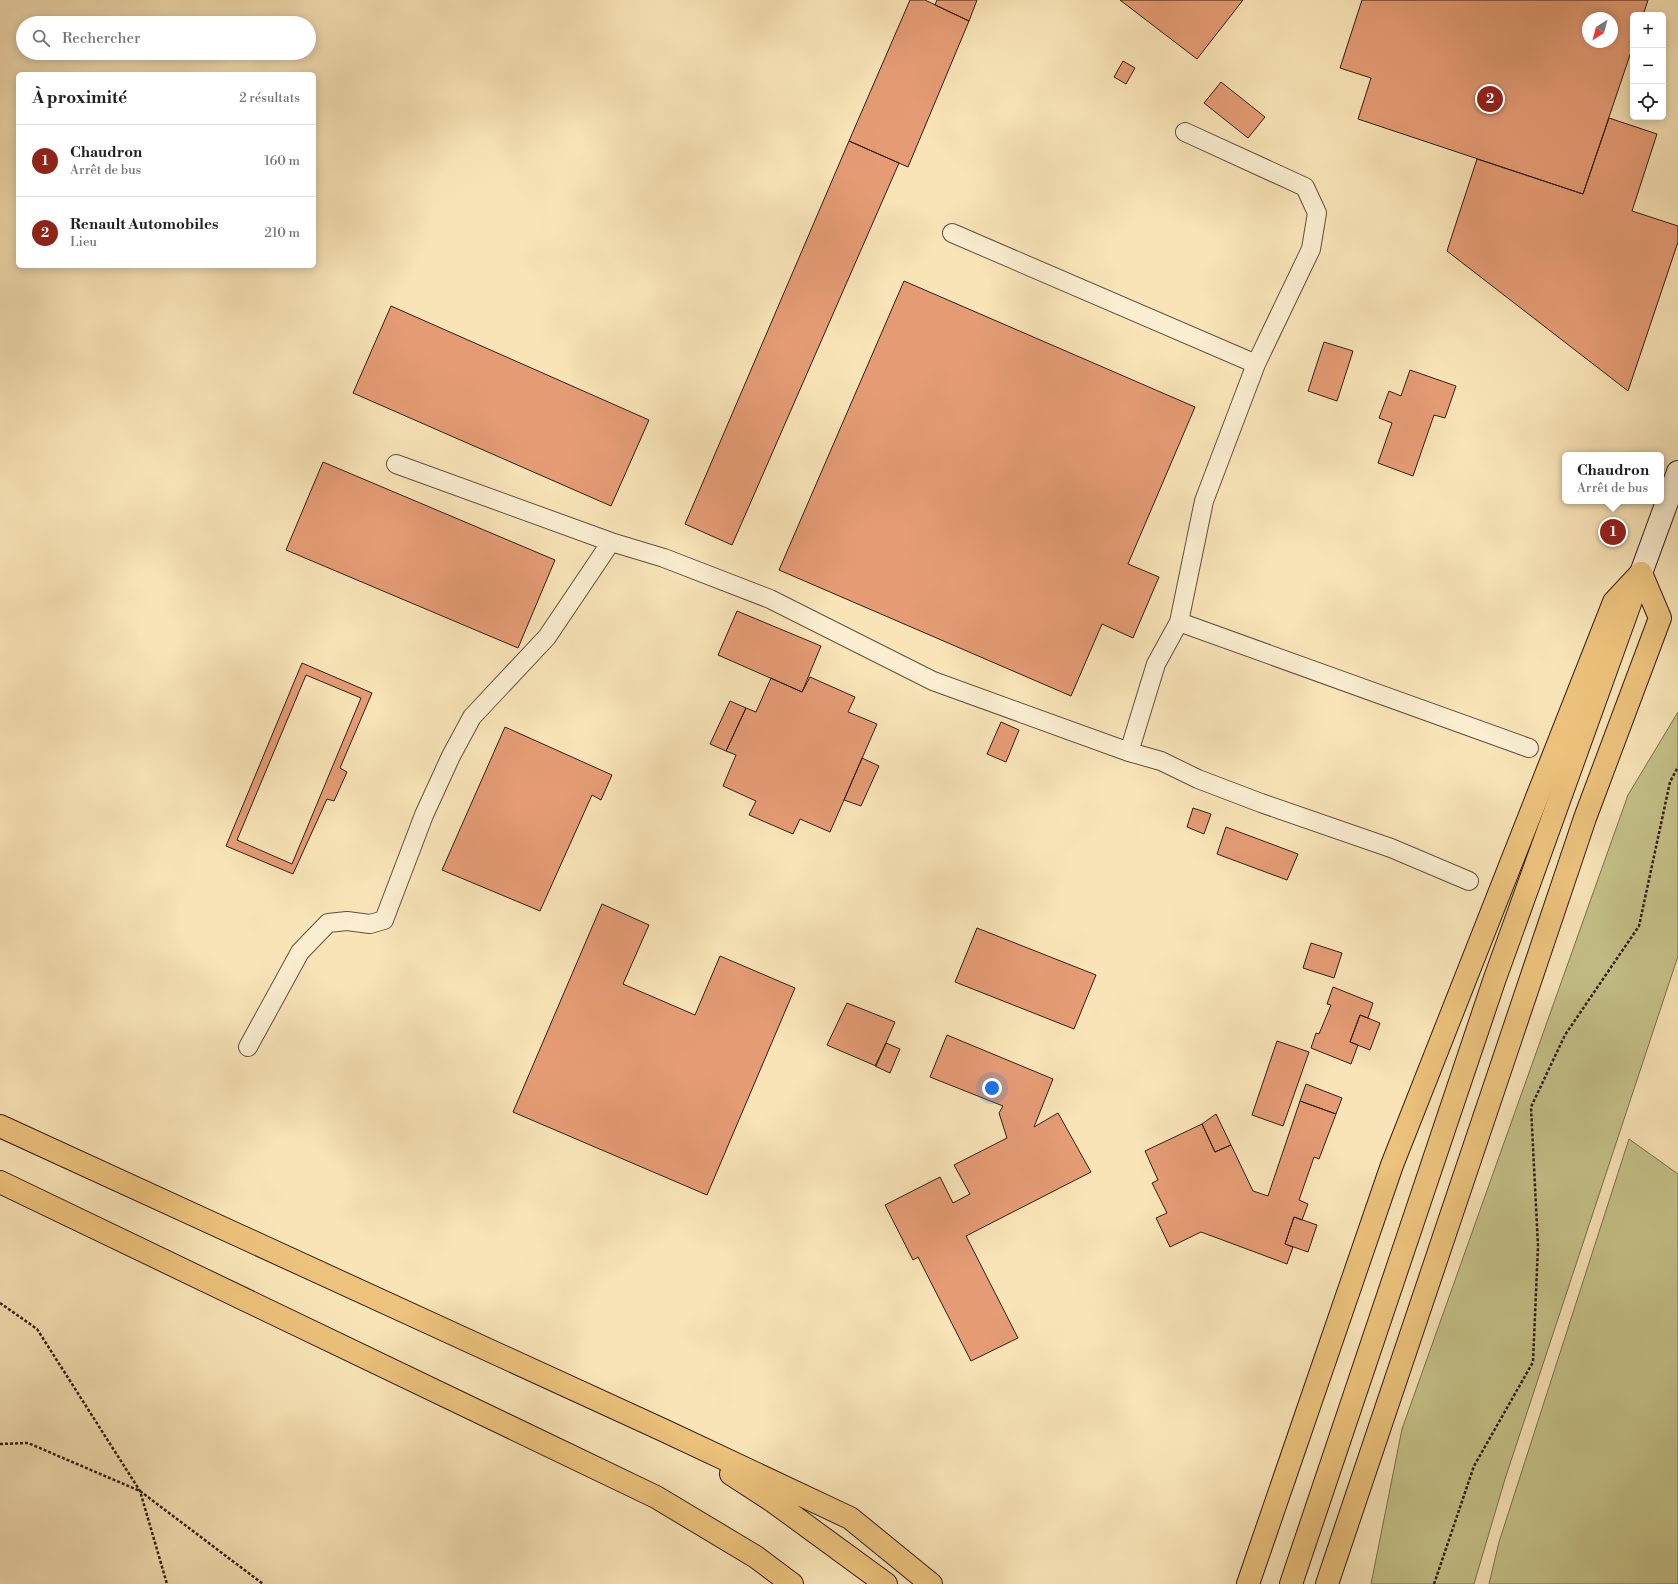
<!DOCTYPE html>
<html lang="fr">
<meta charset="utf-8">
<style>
body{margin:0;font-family:"Libre Bodoni",serif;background:#f6f6f6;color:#202124}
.controls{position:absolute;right:12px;top:12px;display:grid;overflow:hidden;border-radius:6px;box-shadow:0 2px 10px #0003}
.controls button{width:36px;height:36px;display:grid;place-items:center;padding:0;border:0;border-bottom:1px solid #e0e0e0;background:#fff;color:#202124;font:20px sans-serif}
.compass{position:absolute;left:1582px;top:12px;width:36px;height:36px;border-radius:50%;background:#fff;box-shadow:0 2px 10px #0003;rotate:216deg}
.you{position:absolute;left:992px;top:1088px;width:14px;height:14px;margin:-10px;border:3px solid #fff;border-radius:50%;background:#1a73e8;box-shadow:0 0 0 6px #1a73e833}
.badge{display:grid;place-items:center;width:26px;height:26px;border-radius:50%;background:#8f2418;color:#fff;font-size:13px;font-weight:700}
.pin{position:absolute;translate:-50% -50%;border:2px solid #fff;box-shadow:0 1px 4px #0006}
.popup{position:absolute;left:1562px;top:452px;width:102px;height:52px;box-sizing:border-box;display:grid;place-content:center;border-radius:6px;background:#fff;filter:drop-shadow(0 1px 3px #0005);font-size:13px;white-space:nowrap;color:#757577}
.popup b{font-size:15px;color:#202124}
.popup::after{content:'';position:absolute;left:50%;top:100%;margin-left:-8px;border:8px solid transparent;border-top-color:#fff}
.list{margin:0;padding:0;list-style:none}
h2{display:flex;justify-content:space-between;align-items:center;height:52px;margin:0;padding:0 16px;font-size:17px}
h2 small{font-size:13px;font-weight:400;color:#757577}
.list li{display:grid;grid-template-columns:26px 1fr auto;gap:12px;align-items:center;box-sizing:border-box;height:72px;padding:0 16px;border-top:1px solid #e0e0e0}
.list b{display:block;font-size:15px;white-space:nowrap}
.list p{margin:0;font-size:13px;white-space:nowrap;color:#757577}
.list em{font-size:13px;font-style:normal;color:#757577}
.icon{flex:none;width:22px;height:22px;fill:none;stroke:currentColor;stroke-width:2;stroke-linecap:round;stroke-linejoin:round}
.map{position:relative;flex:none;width:1678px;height:1584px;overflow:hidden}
.search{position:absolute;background:#fff;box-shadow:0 2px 10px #0003;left:16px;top:16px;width:300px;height:44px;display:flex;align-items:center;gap:10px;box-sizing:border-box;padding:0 14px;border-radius:22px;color:#757577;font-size:15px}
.panel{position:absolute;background:#fff;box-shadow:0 2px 10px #0003;left:16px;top:72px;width:300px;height:196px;border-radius:6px}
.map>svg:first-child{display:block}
</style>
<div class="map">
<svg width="1678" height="1584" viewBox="0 0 1678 1584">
<rect width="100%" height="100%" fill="#f8e4b7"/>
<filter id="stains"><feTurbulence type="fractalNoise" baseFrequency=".005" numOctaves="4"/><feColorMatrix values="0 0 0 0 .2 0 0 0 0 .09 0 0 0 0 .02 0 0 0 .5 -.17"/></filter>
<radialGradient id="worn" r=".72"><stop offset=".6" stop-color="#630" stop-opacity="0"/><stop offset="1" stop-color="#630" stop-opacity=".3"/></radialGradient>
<path fill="#c5c289" stroke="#7a704f" d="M 1678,712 L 1678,956 L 1505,1479 L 1474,1584 L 1371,1584 L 1402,1429 L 1628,795 Z
M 1629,1139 L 1678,1174 L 1678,1584 L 1489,1584 L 1499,1542 Z"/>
<path fill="#e59c75" stroke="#301e15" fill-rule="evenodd" d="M 910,0 L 925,0 L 969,21 L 908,167 L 849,141 Z
M 937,0 L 977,0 L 969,21 L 935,5 Z
M 1120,0 L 1243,0 L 1197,59 Z
M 1362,0 L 1648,0 L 1643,15 L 1633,15 L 1633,46 L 1583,194 L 1358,119 L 1371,78 L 1340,68 ZM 1588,18 L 1612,18 L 1612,42 L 1588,42 Z
M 1123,61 L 1135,68 L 1126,84 L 1114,77 Z
M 1221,82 L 1265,117 L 1248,138 L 1204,103 Z
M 1609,118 L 1657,134 L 1632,211 L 1678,226 L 1678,242 L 1628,391 L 1447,251 L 1477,159 L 1583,194 Z
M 849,141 L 899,163 L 732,545 L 685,524 Z
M 904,281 L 1195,407 L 1128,564 L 1159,577 L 1133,638 L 1102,624 L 1071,696 L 779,570 Z
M 391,306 L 649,420 L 611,506 L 353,393 Z
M 1324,342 L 1353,351 L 1337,401 L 1308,391 Z
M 1410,370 L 1456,386 L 1445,418 L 1434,415 L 1413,476 L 1378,463 L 1392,423 L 1379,418 L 1389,391 L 1401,396 Z
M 323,462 L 555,560 L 518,648 L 286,550 Z
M 737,611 L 821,646 L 802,692 L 718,655 Z
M 302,663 L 372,693 L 340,768 L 347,772 L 334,801 L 327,799 L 293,874 L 226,846 ZM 306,675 L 361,698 L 292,864 L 237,840 Z
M 810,677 L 855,697 L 848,712 L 877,724 L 830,832 L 800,819 L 793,834 L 749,815 L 756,801 L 723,786 L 736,755 L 726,751 L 746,708 L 756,712 L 771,678 L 802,692 Z
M 730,701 L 746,708 L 726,751 L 710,744 Z
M 1001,722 L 1019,730 L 1006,762 L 987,754 Z
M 505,727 L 612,775 L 601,800 L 592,795 L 540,911 L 442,870 Z
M 862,758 L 879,766 L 861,806 L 844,800 Z
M 1193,808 L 1211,814 L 1204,834 L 1187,827 Z
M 1226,827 L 1298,854 L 1287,880 L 1217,854 Z
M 602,904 L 649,925 L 623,984 L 695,1015 L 720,956 L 795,988 L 707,1195 L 513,1112 Z
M 977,928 L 1096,975 L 1074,1029 L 955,982 Z
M 1311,943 L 1342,953 L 1334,978 L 1303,968 Z
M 1333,987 L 1373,1003 L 1368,1018 L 1360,1015 L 1350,1042 L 1358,1045 L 1351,1064 L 1311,1048 L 1316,1033 L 1319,1034 L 1331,1005 L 1327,1004 Z
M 847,1003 L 895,1022 L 876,1066 L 827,1045 Z
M 1360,1015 L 1380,1023 L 1370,1050 L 1350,1042 Z
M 947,1035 L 1053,1079 L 1034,1127 L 1058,1113 L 1091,1172 L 966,1236 L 1018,1338 L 971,1361 L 918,1257 L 913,1260 L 885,1205 L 940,1177 L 953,1203 L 970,1194 L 954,1165 L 1007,1138 L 999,1113 L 1003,1106 L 930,1077 Z
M 1277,1041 L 1309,1052 L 1283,1126 L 1252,1115 Z
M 886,1043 L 900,1049 L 890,1073 L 875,1066 Z
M 1306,1084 L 1342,1098 L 1336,1114 L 1300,1101 Z
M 1300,1101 L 1336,1114 L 1319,1159 L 1314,1157 L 1299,1200 L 1308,1204 L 1302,1220 L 1294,1217 L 1285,1244 L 1293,1247 L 1287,1264 L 1201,1232 L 1170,1247 L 1156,1218 L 1167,1213 L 1152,1183 L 1158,1180 L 1145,1151 L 1202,1124 L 1215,1152 L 1231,1145 L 1253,1191 L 1268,1196 Z
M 1216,1114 L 1231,1145 L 1215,1152 L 1202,1124 Z
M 1294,1217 L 1317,1225 L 1308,1252 L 1285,1244 Z"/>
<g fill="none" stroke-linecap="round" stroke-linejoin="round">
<defs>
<path id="service" d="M 952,233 L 1256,364
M 396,464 L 611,542 L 664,558 L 770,599 L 933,681 L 1129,752 L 1161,761 L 1198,779 L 1261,803 L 1391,848 L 1469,881
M 1179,622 L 1529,748
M 1129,752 L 1156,664 L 1179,622 L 1204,501 L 1256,364 L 1311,249 L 1317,213 L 1305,187 L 1185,132
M 248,1047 L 300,952 L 328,923 L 347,921 L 370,924 L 384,920 L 424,815 L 451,756 L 472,717 L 547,637 L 611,542"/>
<path id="secondary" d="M 1641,573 L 1678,472"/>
<path id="primary" d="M 1291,1584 L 1494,981 L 1641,573
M 1327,1584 L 1585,818 L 1660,618 L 1641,573"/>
<path id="trunk" d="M 0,1126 L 663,1430 L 850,1518 L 931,1584
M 0,1182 L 656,1497 L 756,1557 L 792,1584
M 731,1474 L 774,1502 L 886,1584
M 1248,1584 L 1392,1165 L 1614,602 L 1641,573"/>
</defs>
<use href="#service" stroke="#62503e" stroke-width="20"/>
<use href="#secondary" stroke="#301e15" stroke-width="24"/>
<use href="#primary" stroke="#301e15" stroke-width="24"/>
<use href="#trunk" stroke="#301e15" stroke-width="24"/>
<path stroke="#301e15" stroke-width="2.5" stroke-dasharray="3 2" stroke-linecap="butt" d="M 0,1303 L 37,1329 L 140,1491 L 167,1584
M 0,1444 L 28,1443 L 140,1491 L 263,1584
M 1434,1584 L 1474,1466 L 1533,1362 L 1538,1246 L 1531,1107 L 1565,1035 L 1639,926 L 1670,782 L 1678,767"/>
<use href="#service" stroke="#faedd0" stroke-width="18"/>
<use href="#secondary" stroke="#faedd0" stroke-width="22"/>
<use href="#primary" stroke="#ecc27c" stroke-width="22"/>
<use href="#trunk" stroke="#ecc27c" stroke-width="22"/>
</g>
<rect width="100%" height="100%" filter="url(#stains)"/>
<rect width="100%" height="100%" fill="url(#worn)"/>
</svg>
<div class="controls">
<button>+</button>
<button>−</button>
<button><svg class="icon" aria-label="locate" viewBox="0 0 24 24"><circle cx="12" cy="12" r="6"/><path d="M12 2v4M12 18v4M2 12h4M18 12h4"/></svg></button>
</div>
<svg class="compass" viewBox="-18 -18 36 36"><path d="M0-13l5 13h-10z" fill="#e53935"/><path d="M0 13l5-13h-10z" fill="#757577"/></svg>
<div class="you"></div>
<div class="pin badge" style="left:1613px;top:532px">1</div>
<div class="popup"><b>Chaudron</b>Arrêt de bus</div>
<div class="pin badge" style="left:1490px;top:99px">2</div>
<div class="search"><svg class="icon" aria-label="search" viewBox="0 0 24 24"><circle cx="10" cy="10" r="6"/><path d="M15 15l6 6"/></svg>Rechercher</div>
<section class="panel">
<h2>À proximité<small>2 résultats</small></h2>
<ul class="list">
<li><span class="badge">1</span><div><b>Chaudron</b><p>Arrêt de bus</p></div><em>160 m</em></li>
<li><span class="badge">2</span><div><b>Renault Automobiles</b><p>Lieu</p></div><em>210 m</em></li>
</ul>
</section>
</div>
